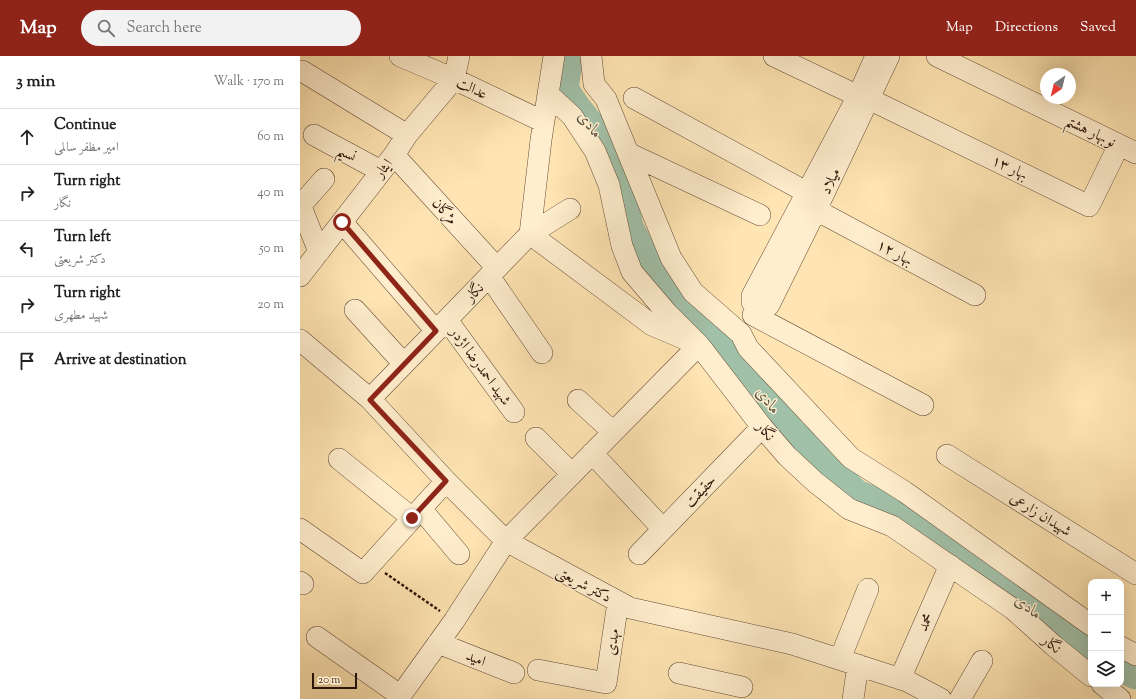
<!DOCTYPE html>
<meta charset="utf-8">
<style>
body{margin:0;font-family:"Sorts Mill Goudy",Amiri,serif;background:#f2f2f2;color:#222}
.controls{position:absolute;right:12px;bottom:12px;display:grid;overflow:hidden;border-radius:8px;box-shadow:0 4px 16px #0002}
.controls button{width:36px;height:36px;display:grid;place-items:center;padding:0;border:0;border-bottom:1px solid #e0e0e0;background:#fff;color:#222;font:20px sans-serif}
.compass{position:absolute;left:740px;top:12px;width:36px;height:36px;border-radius:50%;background:#fff;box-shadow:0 4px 16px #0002;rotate:215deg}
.scale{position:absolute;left:12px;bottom:10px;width:45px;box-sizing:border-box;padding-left:4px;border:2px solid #2f160b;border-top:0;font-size:11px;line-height:14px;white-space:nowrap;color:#2f160b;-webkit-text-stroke:3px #ffeece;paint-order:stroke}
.stop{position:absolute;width:12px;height:12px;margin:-9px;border:3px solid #8f2418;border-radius:50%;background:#fff}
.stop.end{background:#8f2418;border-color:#fff;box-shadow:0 1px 4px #0008}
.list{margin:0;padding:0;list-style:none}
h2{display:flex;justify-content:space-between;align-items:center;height:52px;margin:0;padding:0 16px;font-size:17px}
h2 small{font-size:13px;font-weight:400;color:#767676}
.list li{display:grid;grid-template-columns:26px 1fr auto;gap:12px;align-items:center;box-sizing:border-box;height:56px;padding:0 16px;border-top:1px solid #e0e0e0}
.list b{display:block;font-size:15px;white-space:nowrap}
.list p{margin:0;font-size:13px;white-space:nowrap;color:#767676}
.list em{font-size:13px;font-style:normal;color:#767676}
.icon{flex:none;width:22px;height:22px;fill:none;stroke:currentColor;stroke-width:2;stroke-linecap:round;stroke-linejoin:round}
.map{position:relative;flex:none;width:836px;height:643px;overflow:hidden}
header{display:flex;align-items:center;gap:24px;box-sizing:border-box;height:56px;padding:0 20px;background:#8f2418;color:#fff}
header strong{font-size:19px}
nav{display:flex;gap:22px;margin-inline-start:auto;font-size:14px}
.search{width:280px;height:36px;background:#f2f2f2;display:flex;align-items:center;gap:10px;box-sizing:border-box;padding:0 14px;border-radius:22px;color:#767676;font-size:15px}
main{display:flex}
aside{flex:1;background:#fff}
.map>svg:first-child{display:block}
</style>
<header>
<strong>Map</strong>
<div class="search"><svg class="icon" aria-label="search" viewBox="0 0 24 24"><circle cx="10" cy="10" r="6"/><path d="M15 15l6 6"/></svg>Search here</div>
<nav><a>Map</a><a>Directions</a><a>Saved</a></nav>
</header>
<main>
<aside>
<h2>3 min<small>Walk · 170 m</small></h2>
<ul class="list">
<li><svg class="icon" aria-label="ahead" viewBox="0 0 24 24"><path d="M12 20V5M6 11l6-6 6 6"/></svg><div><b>Continue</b><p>امیر مظفر سالمی</p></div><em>60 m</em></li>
<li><svg class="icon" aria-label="right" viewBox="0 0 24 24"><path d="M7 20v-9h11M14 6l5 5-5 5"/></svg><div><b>Turn right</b><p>نگار</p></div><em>40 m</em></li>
<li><svg class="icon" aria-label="left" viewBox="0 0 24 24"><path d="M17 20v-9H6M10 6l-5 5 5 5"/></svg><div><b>Turn left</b><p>دکتر شریعتی</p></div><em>50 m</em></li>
<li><svg class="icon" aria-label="right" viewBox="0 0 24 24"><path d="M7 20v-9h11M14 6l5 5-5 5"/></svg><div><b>Turn right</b><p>شهید مطهری</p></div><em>20 m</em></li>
<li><svg class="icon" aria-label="arrive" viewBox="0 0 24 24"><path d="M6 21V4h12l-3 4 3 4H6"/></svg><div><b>Arrive at destination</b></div></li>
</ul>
</aside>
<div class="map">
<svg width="836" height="643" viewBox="0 0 836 643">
<rect width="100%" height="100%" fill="#ffe5b3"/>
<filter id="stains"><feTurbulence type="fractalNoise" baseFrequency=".005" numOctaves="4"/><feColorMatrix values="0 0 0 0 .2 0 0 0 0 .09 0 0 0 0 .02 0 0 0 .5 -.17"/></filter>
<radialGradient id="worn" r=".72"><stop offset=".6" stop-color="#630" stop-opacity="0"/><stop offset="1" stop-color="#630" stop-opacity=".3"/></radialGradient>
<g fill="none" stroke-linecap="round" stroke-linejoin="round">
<path stroke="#a1c0a8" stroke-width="27" d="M 270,0 L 265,33 L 276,49 L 306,87 L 319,115 L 330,171 L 359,224 L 399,269 L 429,294 L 463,339 L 492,375 L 557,437 L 605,456 L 648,483 L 734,554 L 791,595
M 821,613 L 836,620"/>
<defs>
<path id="minor" d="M 100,0 L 154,23 L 244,66
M 254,0 L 248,38 L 272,60 L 295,95 L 309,129 L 322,190 L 332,216 L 367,257 L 399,289 L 462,371 L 487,400 L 515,426 L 549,453 L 592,470 L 713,553 L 753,589 L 791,620
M 291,0 L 294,28 L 306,43 L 371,202 L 393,236 L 441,278 L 448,292 L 551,402 L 605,436 L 791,569
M 474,0 L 558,40
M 576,0 L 558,40 L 452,240 L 452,246 L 455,251 L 461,253 L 469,249 L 516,154 L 589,0
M 637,0 L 836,97
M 2,15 L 107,79
M 334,42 L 506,136
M 569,43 L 789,150 L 819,89
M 14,79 L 81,115
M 328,97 L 460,159
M 94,99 L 197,212
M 0,148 L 19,196
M 1,149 L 24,123
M 516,154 L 675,239
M 42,166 L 136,275
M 0,220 L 94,99 L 107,79 L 154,23 L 159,0
M 189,220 L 242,297
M 55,254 L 104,308
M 453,259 L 623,349
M 147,264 L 214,356
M 0,284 L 70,343 L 146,425 L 206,485 L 330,552 L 492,588 L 607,625 L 641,643
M 70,343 L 230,178 L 241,84 L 248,38
M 278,344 L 313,376
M 236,382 L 272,418
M 292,397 L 363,473
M 647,399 L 836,518
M 39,403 L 112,462
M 121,453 L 159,498
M 0,473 L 63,517 L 146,425
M 339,498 L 462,371
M 0,526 L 3,528
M 17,581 L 101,640
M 138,587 L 214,617
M 821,591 L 836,599
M 540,603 L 568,533
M 238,614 L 306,627 L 318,546
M 379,617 L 442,631
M 600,623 L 650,509
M 802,628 L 820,643
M 98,643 L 154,565 L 206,485 L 399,289 L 352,269 L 230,178 L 270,153
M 553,643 L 558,609
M 660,643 L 682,605"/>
</defs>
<use href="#minor" stroke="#634a35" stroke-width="22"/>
<path stroke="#2f160b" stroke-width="2.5" stroke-dasharray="3 2" stroke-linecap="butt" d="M 85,517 L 140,555"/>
<use href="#minor" stroke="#ffeece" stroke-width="21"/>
</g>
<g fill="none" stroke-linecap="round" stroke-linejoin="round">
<path stroke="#8f2418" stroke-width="5" d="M 42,166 L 136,275 L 70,344 L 146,425 L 112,462"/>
</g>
<g text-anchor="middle" stroke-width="3" stroke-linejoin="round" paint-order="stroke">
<g font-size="15" fill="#2f160b" stroke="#ffeece">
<text transform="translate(172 32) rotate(25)" y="5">عدالت</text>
<text transform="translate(791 75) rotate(26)" y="5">نوبهار هشتم</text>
<text transform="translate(47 97) rotate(28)" y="5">نسیم</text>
<text transform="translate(710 111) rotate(26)" y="5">بهار ۱۳</text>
<text transform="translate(83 112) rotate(-52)" y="5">ایثار</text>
<text transform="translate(530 125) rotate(-65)" y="5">میلاد</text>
<text transform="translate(145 155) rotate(48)" y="5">مژگان</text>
<text transform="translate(595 196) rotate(28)" y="5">بهار ۱۲</text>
<text transform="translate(174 236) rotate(-46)" y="5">نگار</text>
<text transform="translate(181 310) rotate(54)" y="5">شهید احمدرضا اژدر</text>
<text transform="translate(466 375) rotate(51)" y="5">نگار</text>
<text transform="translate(400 435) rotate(-46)" y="5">حقیقت</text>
<text transform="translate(741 458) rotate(32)" y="5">شهیدان زارعی</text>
<text transform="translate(284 528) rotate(28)" y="5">دکتر شریعتی</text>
<text transform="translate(625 566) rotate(-67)" y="5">محمد</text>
<text transform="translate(312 586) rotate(-81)" y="5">مهدی</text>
<text transform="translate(752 588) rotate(40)" y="5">نگار</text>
<text transform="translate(176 602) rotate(22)" y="5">امید</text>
</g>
<g font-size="16" font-style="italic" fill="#575242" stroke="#ffeece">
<text transform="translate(291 68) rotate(52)" y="6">مادی</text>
<text transform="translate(469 344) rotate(52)" y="6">مادی</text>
<text transform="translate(729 550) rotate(38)" y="6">مادی</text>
</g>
</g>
<rect width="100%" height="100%" filter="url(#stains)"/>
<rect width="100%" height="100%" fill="url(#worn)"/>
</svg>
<div class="controls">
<button>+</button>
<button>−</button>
<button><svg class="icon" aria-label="layers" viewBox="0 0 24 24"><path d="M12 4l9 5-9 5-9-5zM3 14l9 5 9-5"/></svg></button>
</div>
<svg class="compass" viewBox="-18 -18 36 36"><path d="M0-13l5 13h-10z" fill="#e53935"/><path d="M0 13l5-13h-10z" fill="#767676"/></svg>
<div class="scale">20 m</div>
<div class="stop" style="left:42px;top:166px"></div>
<div class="stop end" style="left:112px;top:462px"></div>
</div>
</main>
